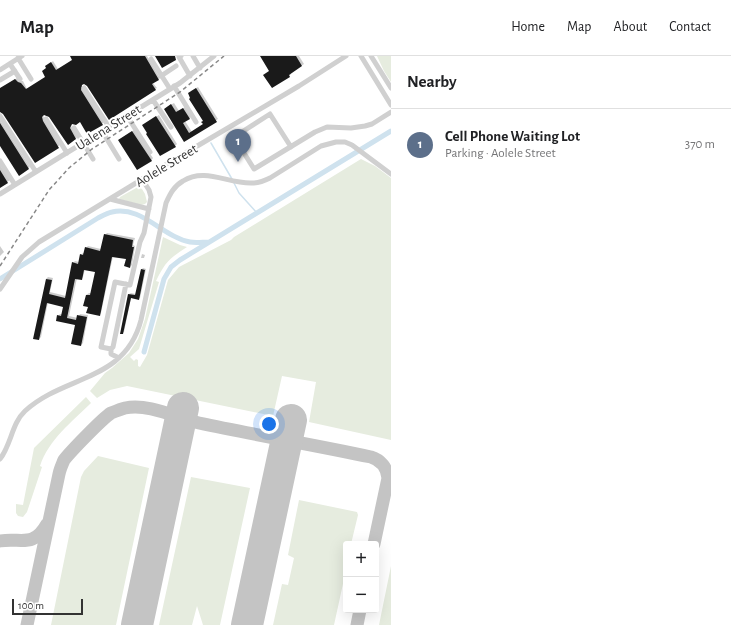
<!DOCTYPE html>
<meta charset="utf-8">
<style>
body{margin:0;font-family:"Alegreya Sans",sans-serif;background:#f6f6f6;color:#202124}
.controls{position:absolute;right:12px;bottom:12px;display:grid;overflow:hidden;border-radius:4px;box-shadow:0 4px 16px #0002}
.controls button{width:36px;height:36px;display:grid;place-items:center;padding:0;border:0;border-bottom:1px solid #e0e0e0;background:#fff;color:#202124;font:20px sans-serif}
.scale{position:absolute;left:12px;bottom:10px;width:71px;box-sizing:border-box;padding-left:4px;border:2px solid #333;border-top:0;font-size:11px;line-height:14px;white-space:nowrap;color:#333;-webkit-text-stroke:3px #fff;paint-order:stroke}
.you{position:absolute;left:269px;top:368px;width:14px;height:14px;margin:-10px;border:3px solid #fff;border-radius:50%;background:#1a73e8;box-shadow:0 0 0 6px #1a73e833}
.badge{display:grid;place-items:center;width:26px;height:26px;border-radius:50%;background:#db2777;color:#fff;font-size:13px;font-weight:700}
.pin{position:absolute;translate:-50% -33px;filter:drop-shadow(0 1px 2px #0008)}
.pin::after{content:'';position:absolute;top:21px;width:14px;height:12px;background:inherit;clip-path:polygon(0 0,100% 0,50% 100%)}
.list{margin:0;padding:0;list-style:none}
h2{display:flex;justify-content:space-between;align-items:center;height:52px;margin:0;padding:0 16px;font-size:17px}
h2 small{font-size:13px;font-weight:400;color:#757577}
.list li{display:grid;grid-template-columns:26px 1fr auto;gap:12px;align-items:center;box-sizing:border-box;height:72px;padding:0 16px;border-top:1px solid #e0e0e0}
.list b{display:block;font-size:15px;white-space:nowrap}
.list p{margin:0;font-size:13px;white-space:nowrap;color:#757577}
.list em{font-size:13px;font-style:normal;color:#757577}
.map{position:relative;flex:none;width:391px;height:569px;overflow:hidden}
header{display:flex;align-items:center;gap:24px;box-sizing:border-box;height:56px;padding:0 20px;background:#fff;border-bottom:1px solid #e0e0e0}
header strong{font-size:19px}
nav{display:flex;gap:22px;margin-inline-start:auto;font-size:14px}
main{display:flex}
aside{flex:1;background:#fff}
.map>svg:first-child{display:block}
</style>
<header>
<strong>Map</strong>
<nav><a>Home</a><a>Map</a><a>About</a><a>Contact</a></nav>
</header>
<main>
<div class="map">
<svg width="391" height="569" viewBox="0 0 391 569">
<rect width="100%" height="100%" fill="#fff"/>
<path fill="#e6ecdf" d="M 377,0 L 391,0 L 391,26 L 384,15 Z
M 361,103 L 375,110 L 391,122 L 391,384 L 309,366 L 316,326 L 282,320 L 273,360 L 127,330 L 110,334 L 97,342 L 90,335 L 105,317 L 112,312 L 129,297 L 138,283 L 145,263 L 163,181 L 180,189 L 187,191 C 170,202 165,206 156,225 L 159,226 L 139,293 L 130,301 L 134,305 L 136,303 L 138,304 L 138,310 L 140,311 L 147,299 L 168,224 L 179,211 L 231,184 L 234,181 Z
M 138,131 L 142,133 L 145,138 L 147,146 L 145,148 L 141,149 L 119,143 L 120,141 Z
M 86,341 L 91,347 C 72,366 49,383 40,410 L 42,411 L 27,456 L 23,461 L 18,460 L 16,457 L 16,448 L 23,449 L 34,392 Z
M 98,400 L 149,412 L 116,569 L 51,569 L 81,421 L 84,415 Z
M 191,421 L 250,432 L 220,569 L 203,569 L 197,550 L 192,569 L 159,569 Z
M 299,444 L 357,456 L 358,459 L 351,488 L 346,488 L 346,514 L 334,569 L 273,569 L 282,528 L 288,529 L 294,502 L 288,499 Z
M 391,510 L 391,569 L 379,569 Z"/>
<path fill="#0003" d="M 71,0 L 147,0 L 160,22 L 153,27 L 157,32 L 155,33 L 88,29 L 81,27 L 82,32 L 104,66 L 102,68 L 80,65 L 73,67 L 71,70 L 77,81 L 76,83 L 50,60 L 43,58 L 44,63 L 60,89 L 35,106 L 4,57 L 0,55 L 0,33 L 17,22 L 20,25 L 23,25 L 27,33 L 46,21 L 48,9 L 53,5 L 58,13 L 73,4 Z
M 261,0 L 299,0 L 304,8 L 290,17 L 291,18 L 289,20 L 270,15 Z
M 198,31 L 218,63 L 184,84 L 167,51 L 174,47 L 179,55 L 185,51 L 191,61 L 185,65 L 192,76 L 204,68 L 204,65 L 191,35 Z
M 159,59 L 177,88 L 175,90 L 146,67 Z
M 0,64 L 30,111 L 19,118 L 0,88 Z
M 134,74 L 153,102 L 151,105 L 122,82 Z
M 0,109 L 10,124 L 0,131 Z
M 107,177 L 135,182 L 133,189 L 135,190 L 132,209 L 130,211 L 127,203 L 113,200 L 101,257 L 99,259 L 89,250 L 86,239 L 89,237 L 92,237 L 96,216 L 85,213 L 83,221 L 81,223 L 77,222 L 69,260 L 78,262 L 80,258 L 88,259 L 83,287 L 81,289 L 76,268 L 58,260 L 60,258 L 62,258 L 64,250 L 48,246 L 41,281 L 39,283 L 46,223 L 48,221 L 53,222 L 50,236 L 66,240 L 73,207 L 75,205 L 79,206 L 81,199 L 83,197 L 85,197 L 86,192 L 88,190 L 101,193 L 105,179 Z
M 0,190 L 4,196 L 0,200 Z
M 142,198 L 145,199 L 144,202 L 141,202 Z
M 143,212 L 146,213 L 140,242 L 138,243 L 131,242 L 124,276 L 122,277 L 129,238 L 131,237 L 136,238 L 141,214 Z"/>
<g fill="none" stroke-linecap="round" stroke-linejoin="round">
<path stroke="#cfe2ee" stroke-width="1.5" d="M 211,87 L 232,123
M 234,127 L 239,137 L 257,157"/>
<path stroke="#cfe2ee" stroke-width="5" d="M 0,223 L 98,162 C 102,160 107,157 112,156 C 141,149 163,181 190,186 C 196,187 203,186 209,186
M 144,296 L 164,223 L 171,211 L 180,204 L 391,75"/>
<path stroke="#c4c4c4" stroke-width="13" d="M 0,485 C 20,481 33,493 47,468
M 27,569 L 59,418 C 60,413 62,409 64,404 C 71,395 102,363 111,357 C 116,355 121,353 125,352 C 149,347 177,362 199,367 C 256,379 314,389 371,401 C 381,404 387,412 388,422 L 374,488
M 357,569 L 360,554"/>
<path stroke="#c4c4c4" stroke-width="32" d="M 137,569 L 183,352
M 247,569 L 291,364"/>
</g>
<path fill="#1a1a1a" d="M 70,0 L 145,0 L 159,24 L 152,28 L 156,34 L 109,64 L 87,30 L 84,28 L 82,29 L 81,34 L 103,69 L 87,78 L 80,66 L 76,69 L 72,68 L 70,72 L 76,83 L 68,89 L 49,61 L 44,59 L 42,61 L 43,65 L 59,92 L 35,107 L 3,58 L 0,56 L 0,32 L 15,23 L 18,26 L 21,27 L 26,33 L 45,21 L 42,15 L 46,12 L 45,10 L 51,6 L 56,14 L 72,4 Z
M 155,0 L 175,0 L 176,4 L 162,12 Z
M 260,0 L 296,0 L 302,10 L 289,19 L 290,21 L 272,32 L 263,19 L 269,15 Z
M 196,32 L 217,66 L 184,86 L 164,53 L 171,48 L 176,56 L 183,52 L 190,63 L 183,67 L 189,77 L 203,68 L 201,66 L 203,65 L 189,43 L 190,42 L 188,37 Z
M 156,60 L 176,91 L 160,100 L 146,78 L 147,77 L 142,69 Z
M 0,67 L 29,113 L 19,120 L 0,90 Z
M 132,75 L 152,105 L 137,114 L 118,84 Z
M 0,114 L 8,127 L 0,132 Z
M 104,178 L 133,184 L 132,191 L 134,191 L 131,206 L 130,212 L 124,210 L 126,203 L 112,201 L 100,260 L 86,257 L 88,251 L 83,250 L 86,239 L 90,239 L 95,216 L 84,214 L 82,224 L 75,223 L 67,262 L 76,264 L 77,259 L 87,261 L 81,290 L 71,288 L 75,269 L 56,265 L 57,259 L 61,260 L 63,251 L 47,247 L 39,284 L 33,283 L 46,223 L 52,224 L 49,238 L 65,242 L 72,206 L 78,208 L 80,198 L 83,199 L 85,191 L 100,195 Z
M 141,213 L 145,214 L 139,244 L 131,242 L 123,278 L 120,278 L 128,238 L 135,239 Z"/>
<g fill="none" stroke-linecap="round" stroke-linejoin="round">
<path stroke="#d0d0d0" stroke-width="5" d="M 181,0 L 179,1 L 190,20
M 193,0 L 200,12
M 361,0 L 391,49
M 371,0 L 391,32
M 18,2 L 31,23
M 151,3 L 170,33
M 10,8 L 20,23
M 0,14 L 22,0
M 161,20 L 176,10
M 0,24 L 15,15
M 174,30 L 196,66
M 84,32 L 109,71
M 153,44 L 171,71
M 0,60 L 36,116
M 127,60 L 150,96
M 46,63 L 67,97
M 74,72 L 93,103
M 102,75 L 119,103
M 291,91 L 270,58 L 234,81 L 254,113 L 315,76 L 327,71 L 351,72 L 365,70 L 372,68 L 391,56
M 0,105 L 15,129
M 0,138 L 180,27 L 214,0
M 110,143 L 149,153
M 126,228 L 113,291 L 111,293 L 101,291 L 115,226 L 130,229 L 140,186 L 144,177 L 151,141 L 149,134 L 142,123
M 0,233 L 22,201 L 39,186 L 182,99 L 299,30 L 346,0
M 111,293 L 111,298 L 119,302
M 0,403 C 11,389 12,367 25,355 C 64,319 125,326 141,264 L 166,147 C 170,138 174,130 183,125 C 205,111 228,128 252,127 C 258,127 264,125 270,122 L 321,90 L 336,86 L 345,86 L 352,89 L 391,118"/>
<path stroke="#888" stroke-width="1.5" stroke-dasharray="4 3" stroke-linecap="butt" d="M 0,210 L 49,134 L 69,112 L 92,93 L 180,36 L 224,0"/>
</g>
<g text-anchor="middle" stroke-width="4" stroke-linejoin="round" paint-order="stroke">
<g font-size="14" fill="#333" stroke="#fff">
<text transform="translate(108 71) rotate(-32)" y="5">Ualena Street</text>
<text transform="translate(166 109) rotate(-31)" y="5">Aolele Street</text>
</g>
</g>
</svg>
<div class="controls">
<button>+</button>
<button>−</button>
</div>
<div class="scale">100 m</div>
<div class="you"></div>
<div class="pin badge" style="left:238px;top:106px;background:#5c6f8a">1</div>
</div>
<aside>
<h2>Nearby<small></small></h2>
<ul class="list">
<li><span class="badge" style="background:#5c6f8a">1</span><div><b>Cell Phone Waiting Lot</b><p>Parking · Aolele Street</p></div><em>370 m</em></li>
</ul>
</aside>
</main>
